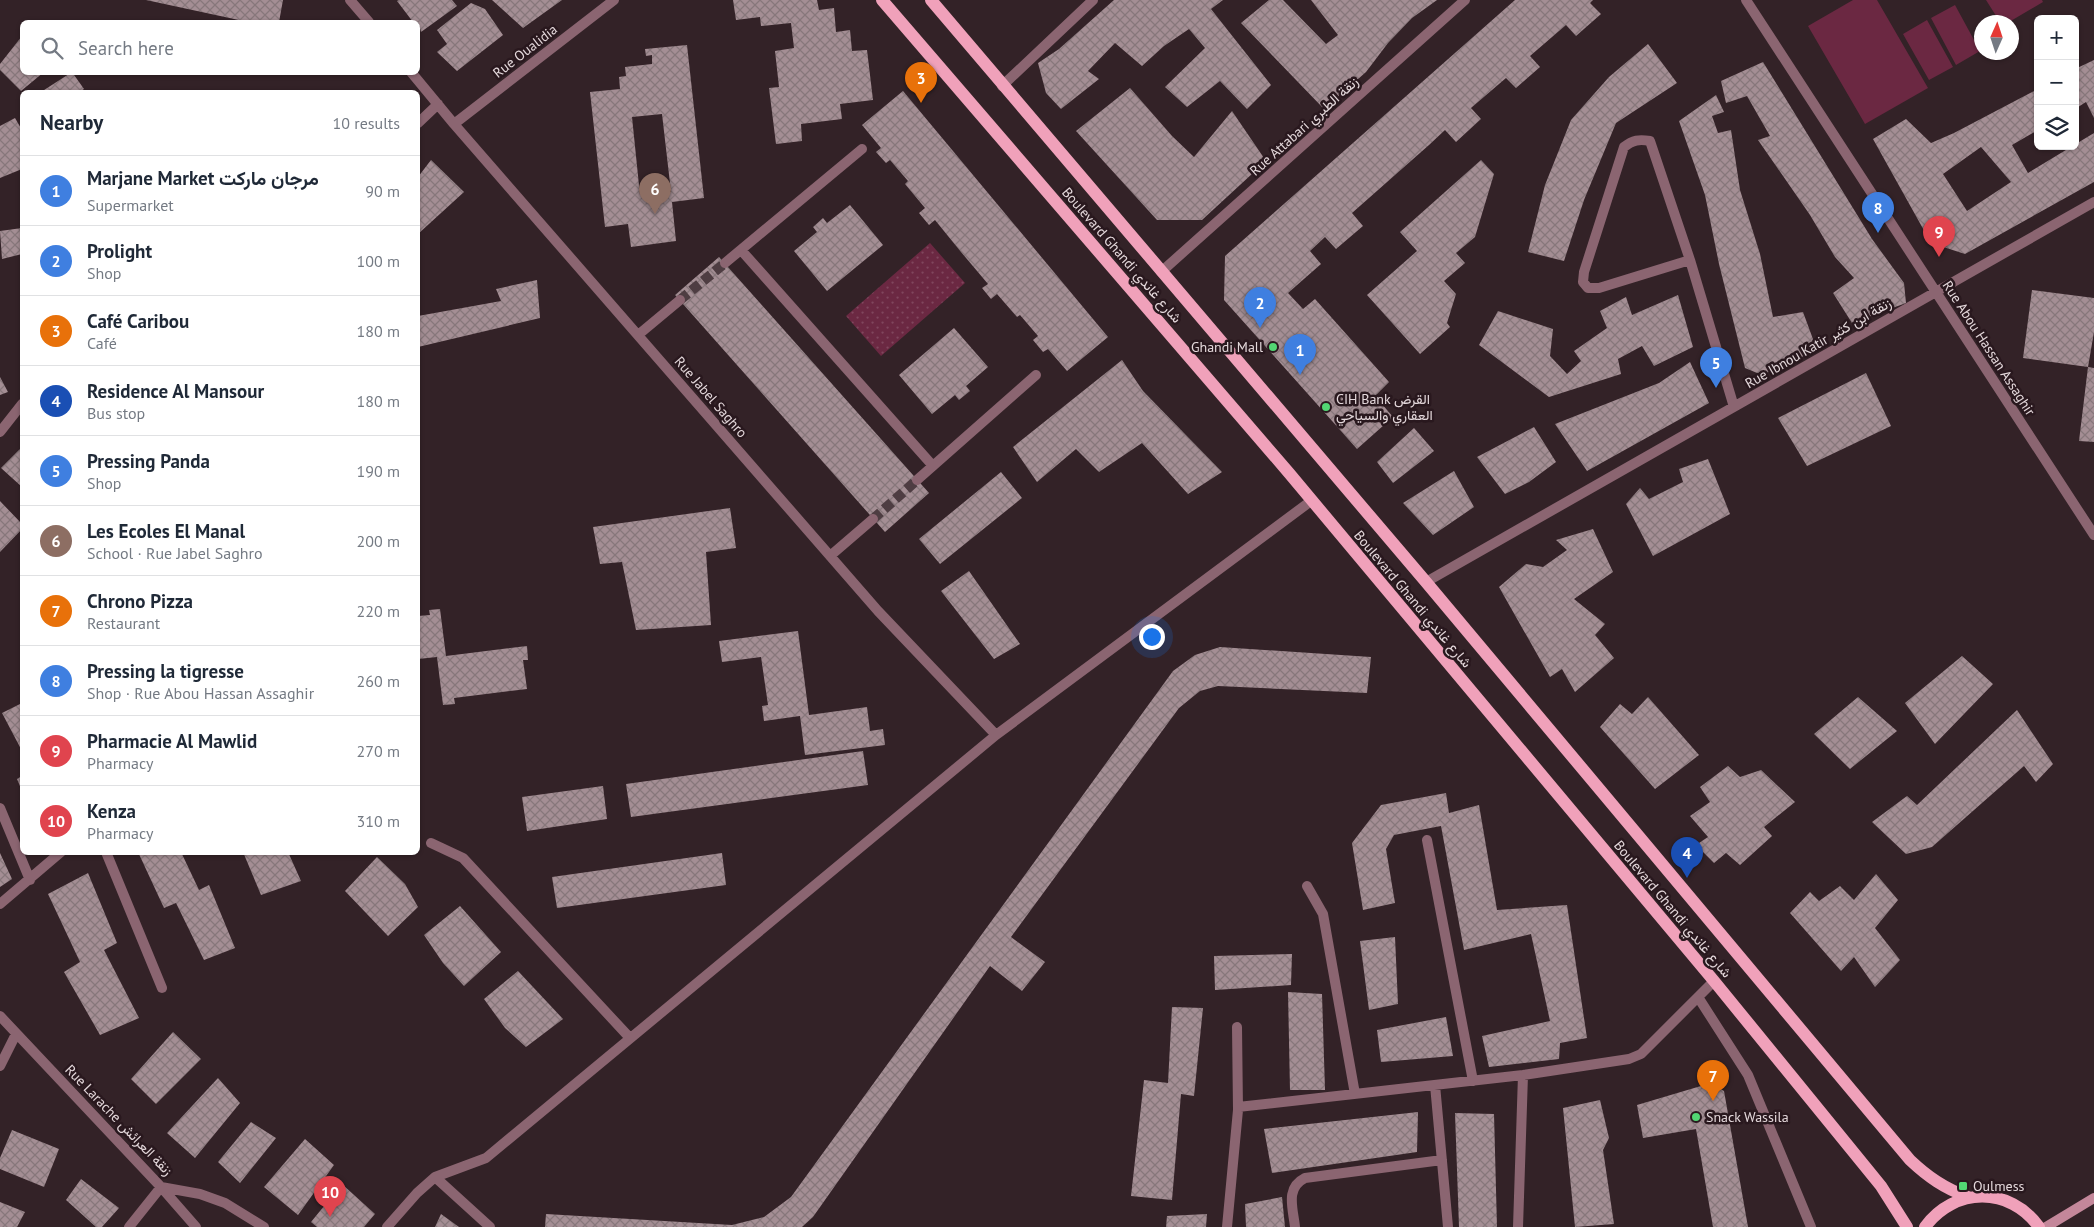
<!DOCTYPE html>
<meta charset="utf-8">
<style>
body{margin:0;font-family:"PT Sans",Vazirmatn,sans-serif;background:#f6f6f7;color:#1f2937}
.controls{position:absolute;right:15px;top:15px;display:grid;overflow:hidden;border-radius:8px;box-shadow:0 1px 4px #0004}
.controls button{width:45px;height:45px;display:grid;place-items:center;padding:0;border:0;border-bottom:1px solid #e0e1e3;background:#fff;color:#1f2937;font:25px sans-serif}
.compass{position:absolute;left:1974px;top:15px;width:45px;height:45px;border-radius:50%;background:#fff;box-shadow:0 1px 4px #0004;rotate:3deg}
.you{position:absolute;left:1151px;top:636px;width:18px;height:18px;margin:-12px;border:4px solid #fff;border-radius:50%;background:#1a73e8;box-shadow:0 0 0 8px #1a73e833}
.badge{display:grid;place-items:center;width:32px;height:32px;border-radius:50%;background:#d93025;color:#fff;font-size:16px;font-weight:700}
.pin{position:absolute;translate:-50% -41px;filter:drop-shadow(0 1px 2px #0008)}
.pin::after{content:'';position:absolute;top:26px;width:18px;height:15px;background:inherit;clip-path:polygon(0 0,100% 0,50% 100%)}
.list{margin:0;padding:0;list-style:none}
h2{display:flex;justify-content:space-between;align-items:center;height:65px;margin:0;padding:0 20px;font-size:21px}
h2 small{font-size:16px;font-weight:400;color:#747a83}
.list li{display:grid;grid-template-columns:32px 1fr auto;gap:15px;align-items:center;box-sizing:border-box;height:70px;padding:0 20px;border-top:1px solid #e0e1e3}
.list b{display:block;font-size:19px;white-space:nowrap}
.list p{margin:0;font-size:16px;white-space:nowrap;color:#747a83}
.list em{font-size:16px;font-style:normal;color:#747a83}
.icon{flex:none;width:28px;height:28px;fill:none;stroke:currentColor;stroke-width:2;stroke-linecap:round;stroke-linejoin:round}
.map{position:relative;flex:none;width:2094px;height:1227px;overflow:hidden}
.search{position:absolute;background:#fff;box-shadow:0 1px 4px #0004;left:20px;top:20px;width:400px;height:55px;display:flex;align-items:center;gap:12px;box-sizing:border-box;padding:0 18px;border-radius:8px;color:#747a83;font-size:19px}
.panel{position:absolute;background:#fff;box-shadow:0 1px 4px #0004;left:20px;top:90px;width:400px;height:765px;border-radius:8px}
.map>svg:first-child{display:block}
</style>
<div class="map">
<svg width="2094" height="1227" viewBox="0 0 2094 1227">
<defs>
<pattern id="grass-dots" width="8" height="8" patternUnits="userSpaceOnUse" patternTransform="scale(1.25)"><rect width="8" height="8" fill="#6b2842"/><path d="M2 2h.1M6 6h.1" fill="none" stroke="#80465d" stroke-width="1.8" stroke-linecap="round"/></pattern>
<pattern id="building-cross-hatch" width="8" height="8" patternUnits="userSpaceOnUse" patternTransform="scale(1.25)"><rect width="8" height="8" fill="#a48e94"/><path d="M0 0l8 8M0 8l8-8" fill="none" stroke="#87777b"/></pattern>
</defs>
<rect width="100%" height="100%" fill="#332227"/>
<path fill="url(#grass-dots)" d="M 930,243 L 965,283 L 881,356 L 846,316 Z"/>
<path fill="#6b2842" d="M 1853,0 L 1877,0 L 1928,88 L 1865,124 L 1808,26 Z
M 1986,0 L 2042,0 L 2043,2 L 2009,22 L 2000,22 Z
M 1955,5 L 1980,51 L 1956,65 L 1931,18 Z
M 1927,20 L 1953,67 L 1929,80 L 1903,34 Z"/>
<path fill="url(#building-cross-hatch)" fill-rule="evenodd" d="M 146,0 L 283,0 L 279,22 L 248,22 Z
M 399,0 L 452,0 L 457,6 L 421,32 L 418,22 L 413,22 L 397,1 Z
M 492,0 L 562,0 L 523,28 Z
M 733,0 L 817,0 L 819,10 L 834,8 L 836,32 L 850,30 L 852,51 L 867,50 L 873,100 L 840,104 L 842,119 L 801,124 L 802,141 L 776,144 L 769,88 L 779,87 L 775,51 L 794,48 L 791,23 L 761,26 L 760,17 L 736,20 Z
M 1114,0 L 1223,0 L 1211,9 L 1271,85 L 1247,109 L 1220,81 L 1187,107 L 1165,87 L 1205,48 L 1189,29 L 1164,46 L 1142,66 L 1115,43 L 1088,71 L 1099,79 L 1061,109 L 1046,93 L 1038,63 L 1059,49 Z
M 1269,0 L 1283,0 L 1326,44 L 1338,35 L 1311,0 L 1437,0 L 1412,18 L 1388,43 L 1366,72 L 1324,109 L 1241,23 Z
M 1515,0 L 1593,0 L 1590,3 L 1601,14 L 1576,36 L 1566,25 L 1530,56 L 1540,67 L 1516,88 L 1506,78 L 1471,108 L 1481,119 L 1456,142 L 1445,130 L 1429,145 L 1352,213 L 1363,226 L 1336,249 L 1325,237 L 1310,251 L 1321,264 L 1288,293 L 1303,309 L 1315,299 L 1389,382 L 1375,396 L 1393,417 L 1357,449 L 1224,300 L 1225,256 Z
M 471,3 L 485,9 L 503,35 L 457,71 L 437,52 L 447,44 L 437,30 Z
M 22,36 L 22,72 L 44,72 L 21,91 L 0,70 L 0,64 Z
M 1648,44 L 1677,83 L 1616,123 L 1584,200 L 1564,261 L 1528,252 L 1545,185 L 1571,120 L 1609,77 Z
M 687,45 L 704,198 L 672,202 L 676,241 L 631,247 L 628,224 L 605,227 L 590,92 L 620,89 L 619,77 L 626,76 L 625,67 L 652,64 L 652,55 L 646,56 L 645,49 ZM 662,114 L 671,192 L 640,195 L 632,117 Z
M 2094,60 L 2094,118 L 2086,102 L 2075,109 L 2075,69 Z
M 1763,62 L 1872,239 L 1904,283 L 1906,303 L 1852,323 L 1833,293 L 1854,278 L 1835,257 L 1810,215 L 1758,140 L 1770,136 L 1747,96 L 1726,103 L 1721,81 Z
M 72,72 L 84,89 L 79,92 L 41,92 Z
M 1130,88 L 1172,136 L 1194,157 L 1232,111 L 1266,161 L 1202,220 L 1157,220 L 1076,131 Z
M 2038,89 L 2038,130 L 2012,145 L 2028,173 L 2094,133 L 2094,182 L 1965,254 L 1931,243 L 1873,139 L 1906,119 L 1931,143 L 1954,133 ZM 1981,147 L 2011,182 L 1967,211 L 1943,174 Z
M 903,91 L 1108,337 L 1067,371 L 1048,349 L 1043,352 L 1033,340 L 1038,336 L 1020,315 L 1017,317 L 997,294 L 991,299 L 982,288 L 988,284 L 961,252 L 935,220 L 929,225 L 919,213 L 925,208 L 905,184 L 908,181 L 890,160 L 886,163 L 876,152 L 881,148 L 862,125 Z
M 1716,95 L 1724,112 L 1712,116 L 1718,133 L 1731,130 L 1740,190 L 1760,254 L 1773,317 L 1803,312 L 1817,350 L 1762,375 L 1745,368 L 1719,264 L 1705,195 L 1679,121 Z
M 15,118 L 22,130 L 22,169 L 0,178 L 0,126 Z
M 431,160 L 464,192 L 418,234 L 418,177 Z
M 1481,160 L 1494,174 L 1475,237 L 1456,253 L 1465,263 L 1444,281 L 1456,294 L 1447,323 L 1450,327 L 1420,354 L 1367,295 L 1417,251 L 1400,232 Z
M 850,205 L 883,245 L 827,291 L 794,251 L 817,232 L 813,227 L 823,218 L 827,223 Z
M 22,228 L 22,254 L 2,259 L 0,231 Z
M 719,257 L 929,493 L 885,532 L 675,295 Z
M 537,280 L 540,318 L 418,347 L 418,316 L 501,301 L 496,289 Z
M 2032,290 L 2094,298 L 2094,332 L 2088,367 L 2094,368 L 2094,442 L 2079,441 L 2088,367 L 2023,358 Z
M 1678,295 L 1693,347 L 1654,366 L 1642,346 L 1618,359 L 1621,374 L 1549,397 L 1479,345 L 1498,311 L 1553,329 L 1550,356 L 1567,374 L 1581,361 L 1574,351 L 1607,328 L 1600,311 L 1626,297 L 1632,315 Z
M 954,328 L 988,367 L 966,386 L 970,391 L 959,400 L 955,395 L 932,414 L 899,375 Z
M 1122,360 L 1143,391 L 1222,472 L 1188,494 L 1142,443 L 1099,472 L 1076,449 L 1037,482 L 1013,447 Z
M 1690,362 L 1709,403 L 1587,471 L 1555,424 L 1659,383 Z
M 1866,373 L 1891,426 L 1807,466 L 1778,418 Z
M 0,377 L 8,392 L 0,395 Z
M 1534,427 L 1556,462 L 1529,482 L 1505,494 L 1477,457 Z
M 1414,428 L 1434,451 L 1393,483 L 1377,462 Z
M 22,447 L 22,487 L 1,468 Z
M 1708,459 L 1730,514 L 1653,556 L 1626,504 L 1640,488 L 1649,499 L 1683,482 L 1679,469 Z
M 1454,471 L 1474,507 L 1433,535 L 1403,503 Z
M 1001,472 L 1022,498 L 940,564 L 919,539 Z
M 0,501 L 22,524 L 22,529 L 0,552 Z
M 730,508 L 736,548 L 706,552 L 711,625 L 636,630 L 622,562 L 600,564 L 593,527 Z
M 1593,529 L 1613,572 L 1574,599 L 1605,624 L 1595,635 L 1614,658 L 1575,692 L 1562,669 L 1550,677 L 1499,587 L 1526,564 L 1543,567 L 1567,550 L 1556,540 Z
M 969,571 L 1020,644 L 994,659 L 941,591 Z
M 440,609 L 446,656 L 527,646 L 528,660 L 523,660 L 527,689 L 454,698 L 455,704 L 443,705 L 437,657 L 418,659 L 418,616 L 430,615 L 429,610 Z
M 798,631 L 809,715 L 867,707 L 870,731 L 883,729 L 885,745 L 805,755 L 800,716 L 764,721 L 762,706 L 768,705 L 761,657 L 722,662 L 719,641 Z
M 1220,647 L 1371,657 L 1367,693 L 1218,686 L 1200,691 L 1179,708 L 1011,937 L 1045,962 L 1022,991 L 990,966 L 813,1217 L 802,1227 L 545,1227 L 546,1214 L 732,1225 L 764,1217 L 791,1197 L 1173,671 L 1195,655 Z
M 1962,656 L 1993,684 L 1935,744 L 1905,703 Z
M 1648,697 L 1699,755 L 1655,789 L 1600,727 L 1620,704 L 1632,714 Z
M 1858,697 L 1897,731 L 1850,769 L 1814,734 Z
M 22,703 L 22,751 L 2,713 Z
M 2017,710 L 2053,764 L 2036,782 L 2024,766 L 1932,847 L 1906,854 L 1872,822 L 1907,796 L 1917,805 Z
M 863,751 L 868,785 L 631,817 L 626,784 Z
M 1728,766 L 1740,777 L 1761,770 L 1795,802 L 1764,827 L 1772,836 L 1740,865 L 1726,853 L 1714,863 L 1696,845 L 1708,837 L 1690,816 L 1710,802 L 1700,787 Z
M 22,776 L 22,791 L 17,779 Z
M 603,786 L 607,819 L 527,831 L 522,797 Z
M 1446,793 L 1449,813 L 1479,805 L 1497,910 L 1567,905 L 1587,1038 L 1560,1043 L 1559,1059 L 1489,1067 L 1482,1036 L 1550,1021 L 1531,934 L 1464,950 L 1441,826 L 1394,835 L 1386,849 L 1395,903 L 1363,910 L 1352,843 L 1381,805 Z
M 138,852 L 181,852 L 199,890 L 209,885 L 235,948 L 204,960 L 176,903 L 164,908 Z
M 243,852 L 288,852 L 301,881 L 261,895 Z
M 0,853 L 12,879 L 0,887 Z
M 722,853 L 726,885 L 557,908 L 552,877 Z
M 377,857 L 405,884 L 418,907 L 388,936 L 345,891 Z
M 88,873 L 117,943 L 104,950 L 139,1018 L 100,1035 L 64,972 L 80,962 L 48,894 Z
M 1876,874 L 1898,900 L 1875,928 L 1900,960 L 1875,987 L 1854,957 L 1841,971 L 1790,913 L 1810,892 L 1819,901 L 1840,886 L 1854,900 Z
M 460,906 L 501,952 L 464,986 L 443,963 L 424,935 Z
M 1395,937 L 1398,1004 L 1369,1010 L 1360,941 Z
M 1292,954 L 1291,985 L 1215,990 L 1214,956 Z
M 518,971 L 563,1019 L 526,1047 L 505,1028 L 484,999 Z
M 1288,992 L 1322,994 L 1325,1090 L 1290,1090 Z
M 1172,1007 L 1203,1008 L 1194,1096 L 1181,1094 L 1172,1200 L 1131,1196 L 1144,1080 L 1168,1083 Z
M 1446,1017 L 1453,1056 L 1381,1062 L 1377,1030 Z
M 173,1032 L 201,1059 L 156,1104 L 131,1079 Z
M 218,1078 L 240,1103 L 195,1158 L 167,1133 Z
M 1711,1083 L 1724,1091 L 1748,1227 L 1713,1227 L 1696,1129 L 1643,1138 L 1637,1105 Z
M 1600,1100 L 1609,1138 L 1603,1150 L 1614,1224 L 1575,1227 L 1563,1108 Z
M 1418,1112 L 1417,1152 L 1272,1173 L 1264,1129 Z
M 1455,1113 L 1494,1114 L 1497,1227 L 1459,1227 Z
M 251,1122 L 276,1138 L 240,1183 L 218,1162 Z
M 12,1130 L 59,1149 L 44,1187 L 0,1169 L 0,1158 Z
M 305,1139 L 334,1165 L 298,1215 L 264,1187 Z
M 81,1179 L 119,1208 L 102,1227 L 96,1227 L 66,1200 Z
M 342,1184 L 375,1214 L 364,1227 L 317,1227 L 311,1222 Z
M 1282,1197 L 1285,1227 L 1246,1227 L 1245,1204 Z
M 0,1202 L 25,1212 L 17,1227 L 0,1227 Z
M 441,1214 L 459,1227 L 435,1227 Z
M 1207,1214 L 1206,1227 L 1166,1227 L 1167,1216 Z"/>
<g fill="none" stroke-linecap="round" stroke-linejoin="round">
<path stroke="#4e3d42" stroke-width="10" stroke-dasharray="10 5" stroke-linecap="butt" d="M 680,300 L 725,263
M 873,519 L 917,480"/>
<path stroke="#8b6571" stroke-width="10" d="M 350,0 L 369,22
M 1746,0 L 2094,535
M 411,72 L 454,124 L 878,611 L 996,735
M 1002,86 L 1093,0
M 418,123 L 438,104
M 454,124 L 614,0
M 741,250 L 933,466
M 1690,260 L 1599,288 L 1588,288 L 1583,282 L 1584,272 L 1624,147 C 1633,140 1639,139 1650,141 L 1690,260 L 1734,407
M 725,263 L 862,149
M 1161,272 L 1465,0
M 638,335 L 680,300
M 0,432 L 22,404
M 917,480 L 1036,375
M 830,556 L 873,519
M 1426,582 L 2094,202
M 0,808 L 30,880
M 1427,840 L 1473,1081
M 431,843 L 463,858 L 630,1038
M 106,852 L 162,988
M 1307,886 L 1323,914 L 1355,1094
M 0,904 L 61,852
M 1698,997 L 1748,1075 L 1811,1227
M 0,1016 L 161,1187 L 200,1194 L 225,1203 L 264,1227
M 0,1066 L 16,1034
M 1435,1085 L 1448,1227
M 1238,1107 L 1523,1075 L 1629,1059 L 1641,1054 L 1714,981
M 435,1177 L 490,1227
M 129,1227 L 161,1187 L 196,1227
M 387,1227 L 417,1193 L 435,1177 L 486,1158 L 996,735 L 1311,501
M 1227,1227 L 1238,1110 L 1237,1027
M 1295,1227 C 1293,1208 1285,1188 1305,1178 L 1442,1160
M 1518,1227 L 1523,1075"/>
<path stroke="#c4879a" stroke-width="10" d="M 2046,1227 L 2094,1198"/>
<path stroke="#f0a1ba" stroke-width="12" d="M 882,0 L 1289,473 L 1714,981 L 1881,1186 L 1907,1227
M 931,0 L 1426,582 L 1910,1160 C 1928,1177 1944,1188 1968,1197
M 1925,1227 C 1954,1187 2010,1186 2039,1227"/>
</g>
<g fill="#52d673" stroke="#29181e" stroke-width="2">
<circle cx="1273" cy="347" r="5"/>
<circle cx="1326" cy="407" r="5"/>
<circle cx="1696" cy="1117" r="5"/>
<rect x="1958" y="1181" width="10" height="10" rx="2.5"/>
</g>
<g text-anchor="middle" stroke-width="5" stroke-linejoin="round" paint-order="stroke">
<g font-size="14" fill="#e4d8db" stroke="#29181e">
<text transform="translate(525 51) rotate(-38)" y="5">Rue Oualidia</text>
<text transform="translate(1304 126) rotate(-42)" y="5">Rue Attabari زنقة الطبري</text>
<text transform="translate(1122 255) rotate(49)" y="5">Boulevard Ghandi شارع غاندي</text>
<text transform="translate(1818 343) rotate(-30)" y="5">Rue Ibnou Katir زنقة ابن كثير</text>
<text transform="translate(1989 348) rotate(57)" y="5">Rue Abou Hassan Assaghir</text>
<text transform="translate(711 397) rotate(49)" y="5">Rue Jabel Saghro</text>
<text transform="translate(1413 599) rotate(50)" y="5">Boulevard Ghandi شارع غاندي</text>
<text transform="translate(1673 909) rotate(50)" y="5">Boulevard Ghandi شارع غاندي</text>
<text transform="translate(119 1120) rotate(46)" y="5">Rue Larache زنقة العرائش</text>
</g>
<g font-size="14" fill="#e4d8db" stroke="#29181e" text-anchor="start">
<text x="1263" y="352" text-anchor="end">Ghandi Mall</text>
<text x="1336" y="404">CIH Bank القرض<tspan x="1336" dy="16">العقاري والسياحي</tspan></text>
<text x="1706" y="1122">Snack Wassila</text>
<text x="1973" y="1191">Oulmess</text>
</g>
</g>
</svg>
<div class="controls">
<button>+</button>
<button>−</button>
<button><svg class="icon" aria-label="layers" viewBox="0 0 24 24"><path d="M12 4l9 5-9 5-9-5zM3 14l9 5 9-5"/></svg></button>
</div>
<svg class="compass" viewBox="-18 -18 36 36"><path d="M0-13l5 13h-10z" fill="#e53935"/><path d="M0 13l5-13h-10z" fill="#747a83"/></svg>
<div class="you"></div>
<div class="pin badge" style="left:1300px;top:375px;background:#3f7fe0">1</div>
<div class="pin badge" style="left:1260px;top:328px;background:#3f7fe0">2</div>
<div class="pin badge" style="left:921px;top:103px;background:#e8710a">3</div>
<div class="pin badge" style="left:1687px;top:878px;background:#1a4fb4">4</div>
<div class="pin badge" style="left:1716px;top:388px;background:#3f7fe0">5</div>
<div class="pin badge" style="left:655px;top:214px;background:#8d6e63">6</div>
<div class="pin badge" style="left:1713px;top:1101px;background:#e8710a">7</div>
<div class="pin badge" style="left:1878px;top:233px;background:#3f7fe0">8</div>
<div class="pin badge" style="left:1939px;top:257px;background:#e0444e">9</div>
<div class="pin badge" style="left:330px;top:1217px;background:#e0444e">10</div>
<div class="search"><svg class="icon" aria-label="search" viewBox="0 0 24 24"><circle cx="10" cy="10" r="6"/><path d="M15 15l6 6"/></svg>Search here</div>
<section class="panel">
<h2>Nearby<small>10 results</small></h2>
<ul class="list">
<li><span class="badge" style="background:#3f7fe0">1</span><div><b>Marjane Market مرجان ماركت</b><p>Supermarket</p></div><em>90 m</em></li>
<li><span class="badge" style="background:#3f7fe0">2</span><div><b>Prolight</b><p>Shop</p></div><em>100 m</em></li>
<li><span class="badge" style="background:#e8710a">3</span><div><b>Café Caribou</b><p>Café</p></div><em>180 m</em></li>
<li><span class="badge" style="background:#1a4fb4">4</span><div><b>Residence Al Mansour</b><p>Bus stop</p></div><em>180 m</em></li>
<li><span class="badge" style="background:#3f7fe0">5</span><div><b>Pressing Panda</b><p>Shop</p></div><em>190 m</em></li>
<li><span class="badge" style="background:#8d6e63">6</span><div><b>Les Ecoles El Manal</b><p>School · Rue Jabel Saghro</p></div><em>200 m</em></li>
<li><span class="badge" style="background:#e8710a">7</span><div><b>Chrono Pizza</b><p>Restaurant</p></div><em>220 m</em></li>
<li><span class="badge" style="background:#3f7fe0">8</span><div><b>Pressing la tigresse</b><p>Shop · Rue Abou Hassan Assaghir</p></div><em>260 m</em></li>
<li><span class="badge" style="background:#e0444e">9</span><div><b>Pharmacie Al Mawlid</b><p>Pharmacy</p></div><em>270 m</em></li>
<li><span class="badge" style="background:#e0444e">10</span><div><b>Kenza</b><p>Pharmacy</p></div><em>310 m</em></li>
</ul>
</section>
</div>
